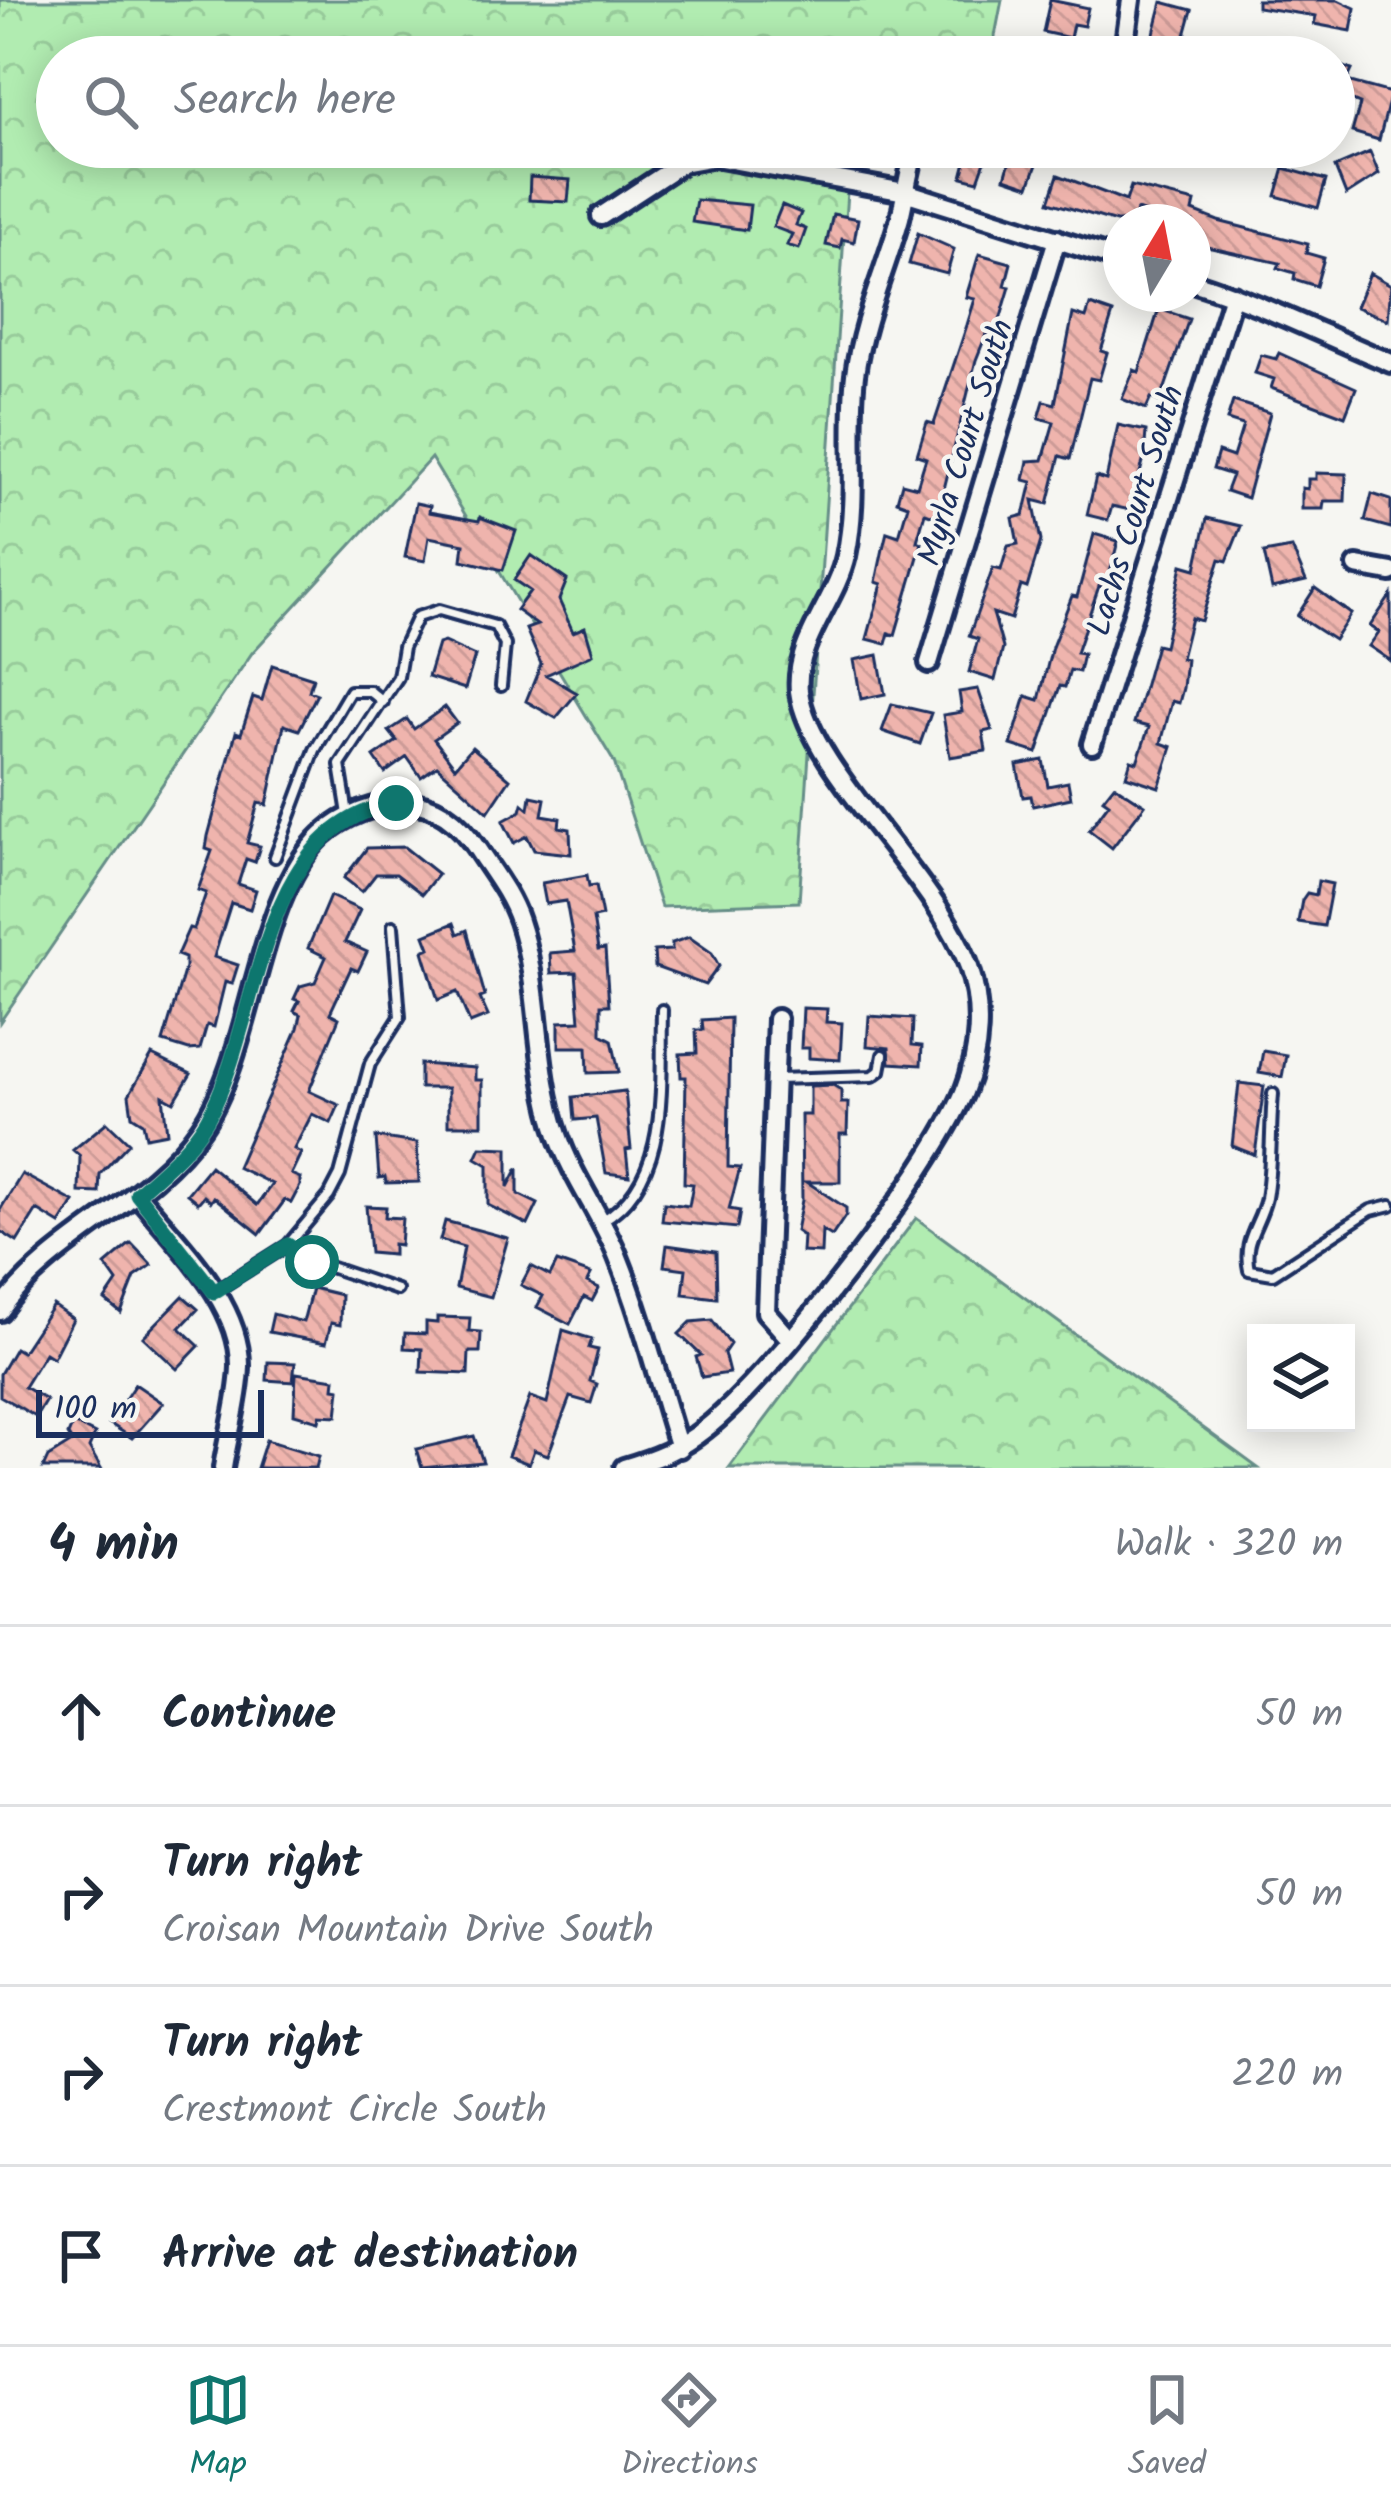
<!DOCTYPE html>
<meta charset="utf-8">
<style>
body{margin:0;font-family:Kalam,sans-serif;background:#f2f2f3;color:#1f2937}
.controls{position:absolute;right:36px;bottom:36px;display:grid;overflow:hidden;border-radius:0px;box-shadow:0 6px 30px #0003}
.controls button{width:108px;height:108px;display:grid;place-items:center;padding:0;border:0;border-bottom:3px solid #e0e1e3;background:#fff;color:#1f2937;font:60px sans-serif}
.compass{position:absolute;left:1103px;top:204px;width:108px;height:108px;border-radius:50%;background:#fff;box-shadow:0 6px 30px #0003;rotate:10deg}
.scale{position:absolute;left:36px;bottom:30px;width:228px;box-sizing:border-box;padding-left:12px;border:6px solid #1b2f5e;border-top:0;font-size:33px;line-height:42px;white-space:nowrap;color:#1b2f5e;-webkit-text-stroke:9px #f6f6f2;paint-order:stroke}
.stop{position:absolute;width:36px;height:36px;margin:-27px;border:9px solid #0f766e;border-radius:50%;background:#fff}
.stop.end{background:#0f766e;border-color:#fff;box-shadow:0 3px 12px #0008}
.list{margin:0;padding:0;list-style:none}
h2{display:flex;justify-content:space-between;align-items:center;height:156px;margin:0;padding:0 48px;font-size:51px}
h2 small{font-size:39px;font-weight:400;color:#747a83}
.list li{display:grid;grid-template-columns:78px 1fr auto;gap:36px;align-items:center;box-sizing:border-box;height:180px;padding:0 48px;border-top:3px solid #e0e1e3}
.list b{display:block;font-size:45px;white-space:nowrap}
.list p{margin:0;font-size:39px;white-space:nowrap;color:#747a83}
.list em{font-size:39px;font-style:normal;color:#747a83}
.icon{flex:none;width:66px;height:66px;fill:none;stroke:currentColor;stroke-width:2;stroke-linecap:round;stroke-linejoin:round}
.map{position:relative;flex:none;width:1391px;height:1468px;overflow:hidden}
.search{position:absolute;background:#fff;box-shadow:0 6px 30px #0003;left:36px;right:36px;top:36px;height:132px;display:flex;align-items:center;gap:30px;box-sizing:border-box;padding:0 42px;border-radius:66px;color:#747a83;font-size:45px}
.sheet{height:876px;background:#fff}
nav{display:flex;justify-content:space-around;align-items:center;box-sizing:border-box;height:168px;border-top:3px solid #e0e1e3;background:#fff;font-size:33px;color:#747a83}
nav a{display:grid;justify-items:center;gap:6px}
nav .on{color:#0f766e}
.map>svg:first-child{display:block}
</style>
<div class="map">
<svg width="1391" height="1468" viewBox="0 0 1391 1468">
<defs>
<pattern id="forest-crowns" width="20" height="18" patternUnits="userSpaceOnUse" patternTransform="scale(3)"><rect width="20" height="18" fill="#b1ecb1"/><path d="M2 6a3 3 0 1 1 6 0M12 15a3 3 0 1 1 6 0" fill="none" stroke="#98cb9b"/></pattern>
<pattern id="building-back-hatch" width="6" height="6" patternUnits="userSpaceOnUse" patternTransform="scale(3)"><rect width="6" height="6" fill="#efb4ad"/><path d="M-1 5l2 2M0 0l6 6M5-1l2 2" fill="none" stroke="#cc9b97"/></pattern>
</defs>
<rect width="100%" height="100%" fill="#f6f6f2"/>
<filter id="ink" filterUnits="userSpaceOnUse"><feTurbulence type="fractalNoise" baseFrequency=".00833" numOctaves="2"/><feDisplacementMap in="SourceGraphic" scale="24" xChannelSelector="R" yChannelSelector="G"/><feConvolveMatrix kernelMatrix="1 2 1 2 8 2 1 2 1" color-interpolation-filters="sRGB"/></filter>
<g filter="url(#ink)">
<path fill="url(#forest-crowns)" stroke="#668e88" stroke-width="3" d="M 0,0 L 1002,0 L 991,57 L 57,57 L 57,147 L 850,147 L 799,902 L 661,907 L 614,762 L 431,458 L 252,653 L 0,1022 Z
M 916,1218 L 1258,1468 L 729,1468 Z"/>
<path fill="url(#building-back-hatch)" stroke="#1b2f5e" stroke-width="3" d="M 1050,0 L 1088,8 L 1084,26 L 1073,24 L 1070,38 L 1043,32 Z
M 1257,0 L 1338,0 L 1355,8 L 1351,31 L 1314,24 L 1316,16 L 1257,7 Z
M 1162,2 L 1192,10 L 1179,57 L 1150,49 Z
M 1334,63 L 1352,70 L 1347,81 L 1391,93 L 1379,140 L 1352,132 L 1360,104 L 1341,96 L 1334,111 Z
M 939,147 L 990,147 L 978,181 L 962,177 L 967,158 L 938,152 Z
M 1013,150 L 1039,159 L 1029,186 L 1005,178 Z
M 1370,152 L 1379,174 L 1346,195 L 1335,167 Z
M 1284,168 L 1326,180 L 1318,208 L 1276,196 Z
M 1058,175 L 1126,201 L 1131,186 L 1195,202 L 1193,211 L 1218,221 L 1308,244 L 1306,253 L 1324,258 L 1316,286 L 1294,279 L 1295,273 L 1278,268 L 1280,263 L 1193,244 L 1193,222 L 1171,222 L 1137,210 L 1133,222 L 1116,222 L 1049,202 Z
M 530,177 L 570,180 L 568,202 L 529,200 Z
M 696,200 L 750,205 L 747,230 L 692,222 Z
M 782,205 L 801,213 L 796,225 L 806,229 L 799,249 L 787,245 L 792,234 L 773,227 Z
M 833,214 L 858,219 L 854,242 L 842,239 L 840,248 L 826,245 Z
M 918,233 L 954,249 L 947,274 L 909,264 Z
M 979,254 L 1011,263 L 1005,286 L 1010,287 L 995,337 L 986,335 L 976,360 L 937,517 L 925,513 L 917,541 L 922,543 L 895,635 L 889,633 L 886,644 L 867,639 L 882,584 L 876,582 L 884,544 L 887,532 L 899,536 L 908,505 L 897,501 L 902,483 L 917,487 L 926,458 L 917,455 L 927,422 L 934,424 L 967,325 L 975,299 L 966,297 Z
M 1370,273 L 1391,285 L 1388,320 L 1356,307 Z
M 1090,305 L 1113,313 L 1101,351 L 1107,353 L 1099,380 L 1090,378 L 1070,459 L 1060,456 L 1048,504 L 1033,500 L 1041,541 L 1027,588 L 1021,586 L 1011,619 L 993,613 L 1003,648 L 995,680 L 969,672 L 978,639 L 969,636 L 993,568 L 1001,570 L 1008,546 L 1018,544 L 1013,518 L 1024,515 L 1032,482 L 1024,480 L 1028,461 L 1043,460 L 1054,422 L 1039,418 L 1044,401 L 1055,404 L 1073,314 L 1086,318 Z
M 1159,309 L 1189,319 L 1160,402 L 1151,398 L 1146,409 L 1122,399 L 1134,370 L 1139,372 Z
M 1279,353 L 1356,388 L 1345,416 L 1271,388 L 1274,379 L 1255,373 L 1261,355 L 1276,359 Z
M 1233,401 L 1270,413 L 1247,498 L 1226,491 L 1232,475 L 1213,469 L 1218,452 L 1233,457 L 1243,425 L 1227,420 Z
M 1118,425 L 1146,431 L 1144,458 L 1130,510 L 1112,506 L 1108,520 L 1087,515 L 1096,477 L 1106,480 Z
M 1316,473 L 1346,474 L 1345,501 L 1324,501 L 1323,509 L 1302,509 L 1302,488 L 1308,489 L 1308,479 L 1316,479 Z
M 1372,494 L 1391,500 L 1391,528 L 1365,521 Z
M 416,503 L 430,506 L 429,512 L 479,521 L 480,517 L 516,531 L 503,570 L 462,560 L 464,544 L 429,537 L 425,561 L 405,557 Z
M 1207,518 L 1241,526 L 1227,561 L 1220,559 L 1201,621 L 1191,618 L 1181,658 L 1186,659 L 1183,688 L 1179,703 L 1172,701 L 1161,743 L 1172,747 L 1159,787 L 1126,776 L 1131,760 L 1137,762 L 1149,727 L 1134,723 L 1156,645 L 1164,647 L 1182,565 L 1196,569 Z
M 1094,534 L 1118,541 L 1106,588 L 1099,586 L 1076,653 L 1083,654 L 1079,672 L 1070,670 L 1065,687 L 1060,686 L 1037,753 L 1011,745 L 1026,696 L 1039,700 L 1052,647 L 1072,596 L 1077,597 Z
M 1292,548 L 1306,581 L 1272,589 L 1264,553 Z
M 531,555 L 567,580 L 559,600 L 573,632 L 585,627 L 593,654 L 546,675 L 577,693 L 556,718 L 526,701 L 541,664 L 526,629 L 537,625 L 516,610 L 530,591 L 514,580 Z
M 1315,588 L 1351,614 L 1334,640 L 1297,616 Z
M 1391,595 L 1391,661 L 1369,646 L 1379,632 L 1370,626 Z
M 444,642 L 475,656 L 465,689 L 428,677 L 438,644 Z
M 878,655 L 885,694 L 861,699 L 854,660 Z
M 272,665 L 313,678 L 309,691 L 317,694 L 299,730 L 284,725 L 267,805 L 258,803 L 247,843 L 260,846 L 255,862 L 246,859 L 238,884 L 256,890 L 250,909 L 231,903 L 214,957 L 238,965 L 232,984 L 225,982 L 214,1027 L 207,1025 L 200,1049 L 189,1050 L 163,1042 L 185,968 L 185,958 L 177,955 L 189,928 L 194,929 L 206,893 L 198,890 L 212,851 L 206,849 L 208,836 L 236,732 L 241,734 L 253,697 L 262,700 Z
M 978,689 L 992,730 L 983,732 L 986,751 L 950,757 L 943,715 L 962,712 L 959,692 Z
M 892,704 L 931,713 L 920,744 L 882,731 Z
M 445,707 L 457,723 L 434,739 L 455,767 L 472,747 L 510,779 L 488,812 L 437,766 L 421,777 L 407,757 L 385,773 L 374,757 L 397,741 L 389,731 L 407,719 L 414,729 Z
M 1043,760 L 1048,786 L 1068,782 L 1071,798 L 1033,806 L 1031,796 L 1023,797 L 1017,765 Z
M 1114,785 L 1145,805 L 1112,848 L 1089,830 L 1109,803 L 1103,799 Z
M 531,796 L 545,799 L 542,815 L 560,818 L 559,827 L 570,829 L 571,854 L 534,850 L 527,836 L 514,843 L 503,821 L 521,811 L 523,804 L 529,809 Z
M 404,847 L 438,874 L 422,894 L 396,874 L 376,874 L 362,892 L 344,878 L 367,848 Z
M 587,875 L 589,886 L 596,885 L 602,916 L 593,918 L 598,950 L 605,949 L 609,1005 L 601,1005 L 601,1034 L 612,1040 L 619,1072 L 588,1073 L 587,1047 L 559,1047 L 559,1022 L 580,1021 L 576,972 L 551,973 L 550,953 L 575,951 L 566,901 L 546,904 L 542,883 Z
M 1318,881 L 1332,884 L 1324,926 L 1298,922 L 1302,900 L 1307,893 L 1316,895 Z
M 330,896 L 360,910 L 345,942 L 367,952 L 358,971 L 351,968 L 330,1013 L 339,1018 L 309,1091 L 339,1105 L 331,1123 L 312,1114 L 294,1149 L 301,1153 L 291,1174 L 300,1178 L 300,1186 L 291,1203 L 285,1200 L 260,1234 L 214,1197 L 211,1202 L 204,1196 L 198,1203 L 187,1194 L 210,1166 L 257,1205 L 272,1184 L 237,1167 L 298,1028 L 301,1015 L 294,1011 L 299,1001 L 294,999 L 300,986 L 315,982 L 326,957 L 308,948 Z
M 454,923 L 458,934 L 467,930 L 485,996 L 480,998 L 488,1016 L 470,1023 L 457,992 L 438,1000 L 423,951 L 430,948 L 425,935 Z
M 689,937 L 712,953 L 719,966 L 705,985 L 655,967 L 654,951 L 672,950 L 672,943 Z
M 803,1008 L 827,1009 L 826,1022 L 842,1023 L 840,1060 L 809,1058 L 809,1048 L 801,1048 Z
M 869,1016 L 913,1019 L 912,1045 L 922,1046 L 921,1065 L 890,1063 L 889,1048 L 867,1046 Z
M 730,1018 L 728,1167 L 740,1168 L 729,1209 L 740,1211 L 737,1228 L 662,1221 L 664,1203 L 689,1206 L 693,1184 L 684,1183 L 686,1077 L 681,1077 L 680,1054 L 697,1053 L 696,1030 L 703,1030 L 702,1020 Z
M 1263,1051 L 1286,1055 L 1282,1077 L 1259,1073 Z
M 152,1055 L 191,1074 L 174,1102 L 163,1096 L 167,1133 L 146,1137 L 143,1123 L 132,1116 L 129,1095 Z
M 420,1064 L 475,1068 L 475,1080 L 482,1080 L 482,1125 L 448,1125 L 448,1088 L 420,1088 Z
M 1239,1083 L 1264,1086 L 1255,1155 L 1232,1146 Z
M 833,1085 L 841,1090 L 841,1103 L 848,1103 L 847,1134 L 840,1134 L 840,1182 L 807,1182 L 846,1208 L 846,1215 L 832,1236 L 822,1230 L 821,1253 L 802,1252 L 803,1236 L 796,1231 L 802,1200 L 801,1115 L 810,1115 L 810,1086 Z
M 625,1091 L 631,1149 L 626,1150 L 629,1176 L 606,1173 L 596,1118 L 575,1120 L 573,1097 Z
M 107,1122 L 129,1143 L 100,1174 L 99,1193 L 79,1192 L 80,1156 L 73,1150 Z
M 376,1137 L 417,1143 L 419,1182 L 386,1183 L 385,1177 L 379,1178 Z
M 481,1147 L 508,1148 L 508,1187 L 518,1168 L 518,1194 L 538,1204 L 528,1225 L 488,1205 L 488,1165 L 476,1158 Z
M 22,1174 L 74,1202 L 60,1224 L 37,1210 L 17,1242 L 0,1231 L 0,1210 Z
M 366,1206 L 386,1207 L 385,1217 L 402,1218 L 400,1245 L 393,1244 L 393,1255 L 370,1253 Z
M 445,1221 L 508,1238 L 491,1297 L 456,1288 L 464,1247 L 440,1240 Z
M 131,1243 L 152,1265 L 135,1277 L 121,1313 L 105,1300 L 117,1282 L 105,1265 Z
M 667,1245 L 716,1252 L 717,1298 L 683,1294 L 686,1269 L 664,1266 Z
M 557,1262 L 591,1274 L 587,1282 L 599,1288 L 592,1301 L 584,1297 L 570,1324 L 537,1307 L 543,1296 L 521,1285 L 531,1266 L 550,1276 Z
M 312,1288 L 341,1295 L 340,1325 L 331,1323 L 326,1343 L 269,1332 L 273,1314 L 303,1322 Z
M 183,1296 L 198,1309 L 180,1328 L 199,1346 L 177,1369 L 143,1337 Z
M 53,1305 L 73,1319 L 53,1358 L 45,1353 L 24,1387 L 46,1400 L 36,1417 L 0,1396 L 0,1374 L 15,1348 L 22,1352 Z
M 437,1317 L 470,1318 L 469,1331 L 481,1332 L 480,1352 L 469,1352 L 468,1374 L 421,1372 L 422,1349 L 404,1348 L 405,1333 L 426,1334 L 426,1322 L 437,1323 Z
M 712,1320 L 730,1344 L 724,1353 L 729,1373 L 702,1377 L 696,1357 L 701,1355 L 679,1334 L 691,1322 Z
M 563,1330 L 592,1339 L 589,1348 L 598,1350 L 590,1381 L 597,1384 L 591,1403 L 570,1397 L 548,1455 L 534,1450 L 529,1464 L 508,1456 L 530,1397 L 547,1403 Z
M 268,1362 L 295,1363 L 293,1382 L 267,1380 Z
M 296,1373 L 335,1379 L 334,1388 L 340,1389 L 337,1416 L 320,1415 L 319,1421 L 294,1414 Z
M 135,1384 L 163,1403 L 132,1438 L 109,1423 Z
M 73,1423 L 95,1434 L 89,1448 L 101,1468 L 43,1468 L 48,1457 L 72,1442 L 68,1435 Z
M 474,1436 L 483,1462 L 422,1468 L 416,1449 Z
M 266,1440 L 319,1456 L 316,1468 L 257,1468 Z"/>
<g fill="none" stroke-linecap="round" stroke-linejoin="round">
<defs>
<path id="service" d="M 348,814 L 340,765 L 398,677 L 403,647 L 417,617 L 439,610 L 495,626 L 505,645 L 501,686
M 275,857 L 315,750 L 350,691 L 370,691 L 383,702
M 777,1079 L 873,1076 L 880,1071 L 883,1055
M 1273,1094 C 1270,1128 1272,1165 1266,1198 C 1260,1225 1242,1240 1249,1270 L 1273,1274 L 1371,1210 L 1391,1205
M 602,1221 C 672,1179 660,1083 662,1010
M 288,1245 L 312,1261 L 397,1290
M 215,1291 L 288,1245 L 329,1196 L 340,1175 L 370,1064 L 400,1017 L 393,926"/>
<path id="minor" d="M 1123,57 L 1131,0
M 601,216 L 682,163 L 715,157 L 905,192 L 1121,260
M 1193,282 C 1263,304 1323,335 1391,363
M 1357,566 L 1391,572
M 929,663 L 1057,239
M 1092,744 L 1233,295
M 777,1019 L 766,1312 L 789,1338
M 137,1194 C 175,1242 241,1301 240,1367 C 239,1400 228,1435 223,1468
M 0,1311 C 53,1236 149,1204 201,1128 C 255,1050 255,898 322,835 C 344,815 375,803 405,803 C 437,802 461,824 478,850 C 493,873 510,894 519,921 C 542,989 534,1066 558,1135 C 573,1179 601,1214 618,1257 C 643,1319 659,1385 679,1448
M 624,1468 C 655,1459 680,1449 705,1429 C 774,1375 931,1172 964,1092 C 980,1052 983,1008 969,967 C 937,877 809,770 799,691 C 794,643 836,601 846,556 C 859,495 848,435 855,375 C 862,321 886,269 900,218 C 906,194 908,171 916,147"/>
</defs>
<use href="#service" stroke="#1b2f5e" stroke-width="16"/>
<use href="#minor" stroke="#1b2f5e" stroke-width="26"/>
<use href="#service" stroke="#f6f6f2" stroke-width="8"/>
<use href="#minor" stroke="#f6f6f2" stroke-width="16"/>
</g>
</g>
<g fill="none" stroke-linecap="round" stroke-linejoin="round" filter="url(#ink)">
<path stroke="#0f766e" stroke-width="15" d="M 312,1262 L 288,1245 L 214,1292 L 137,1194 C 162,1171 190,1149 207,1120 C 264,1016 255,828 396,803"/>
</g>
<g text-anchor="middle" stroke-width="9" stroke-linejoin="round" paint-order="stroke">
<g font-size="33" fill="#1b2f5e" stroke="#f6f6f2">
<text transform="translate(964 442) rotate(-73)" y="12">Myrla Court South</text>
<text transform="translate(1134 510) rotate(-73)" y="12">Lachs Court South</text>
</g>
</g>
</svg>
<div class="controls">
<button><svg class="icon" aria-label="layers" viewBox="0 0 24 24"><path d="M12 4l9 5-9 5-9-5zM3 14l9 5 9-5"/></svg></button>
</div>
<svg class="compass" viewBox="-18 -18 36 36"><path d="M0-13l5 13h-10z" fill="#e53935"/><path d="M0 13l5-13h-10z" fill="#747a83"/></svg>
<div class="scale">100 m</div>
<div class="stop" style="left:312px;top:1262px"></div>
<div class="stop end" style="left:396px;top:803px"></div>
<div class="search"><svg class="icon" aria-label="search" viewBox="0 0 24 24"><circle cx="10" cy="10" r="6"/><path d="M15 15l6 6"/></svg>Search here</div>
</div>
<section class="sheet">
<h2>4 min<small>Walk · 320 m</small></h2>
<ul class="list">
<li><svg class="icon" aria-label="ahead" viewBox="0 0 24 24"><path d="M12 20V5M6 11l6-6 6 6"/></svg><div><b>Continue</b></div><em>50 m</em></li>
<li><svg class="icon" aria-label="right" viewBox="0 0 24 24"><path d="M7 20v-9h11M14 6l5 5-5 5"/></svg><div><b>Turn right</b><p>Croisan Mountain Drive South</p></div><em>50 m</em></li>
<li><svg class="icon" aria-label="right" viewBox="0 0 24 24"><path d="M7 20v-9h11M14 6l5 5-5 5"/></svg><div><b>Turn right</b><p>Crestmont Circle South</p></div><em>220 m</em></li>
<li><svg class="icon" aria-label="arrive" viewBox="0 0 24 24"><path d="M6 21V4h12l-3 4 3 4H6"/></svg><div><b>Arrive at destination</b></div></li>
</ul>
</section>
<nav>
<a class="on"><svg class="icon" aria-label="map" viewBox="0 0 24 24"><path d="M3 6l6-2 6 2 6-2v14l-6 2-6-2-6 2zM9 4v14M15 6v14"/></svg>Map</a>
<a><svg class="icon" aria-label="directions" viewBox="0 0 24 24"><path d="M12 3l9 9-9 9-9-9zM9 14v-3h6M13 9l2 2-2 2"/></svg>Directions</a>
<a><svg class="icon" aria-label="saved" viewBox="0 0 24 24"><path d="M7 4h10v16l-5-4-5 4z"/></svg>Saved</a>
</nav>
